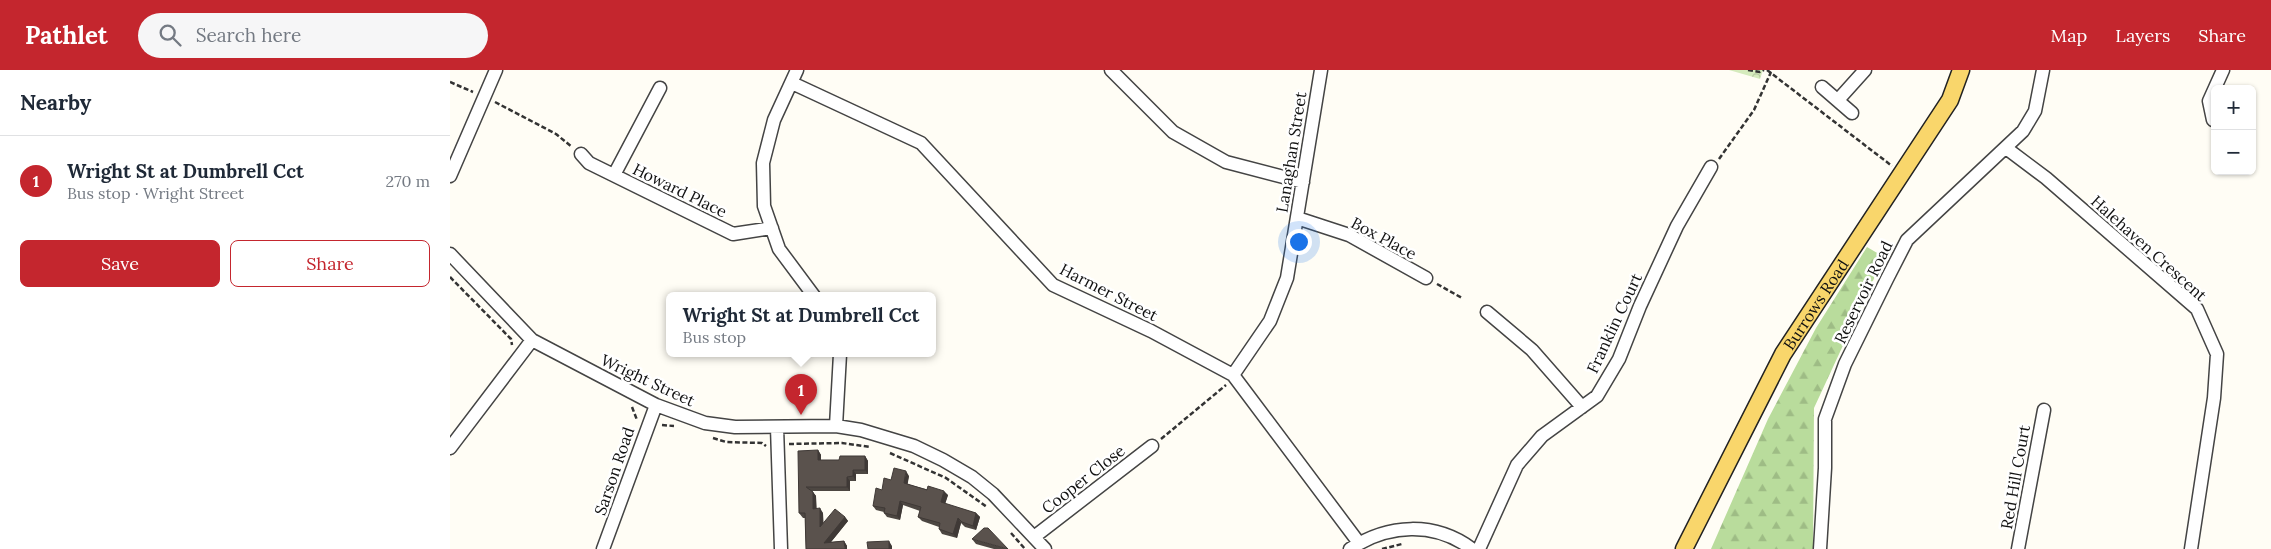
<!DOCTYPE html>
<meta charset="utf-8">
<style>
body{margin:0;font-family:Lora,serif;background:#f6f6f7;color:#1f2937}
.controls{position:absolute;right:15px;top:15px;display:grid;overflow:hidden;border-radius:8px;box-shadow:0 1px 4px #0004}
.controls button{width:45px;height:45px;display:grid;place-items:center;padding:0;border:0;border-bottom:1px solid #e0e1e3;background:#fff;color:#1f2937;font:25px sans-serif}
.you{position:absolute;left:848px;top:171px;width:18px;height:18px;margin:-12px;border:4px solid #fff;border-radius:50%;background:#1a73e8;box-shadow:0 0 0 8px #1a73e833}
.badge{display:grid;place-items:center;width:32px;height:32px;border-radius:50%;background:#c4262e;color:#fff;font-size:16px;font-weight:700}
.pin{position:absolute;translate:-50% -41px;filter:drop-shadow(0 1px 2px #0008)}
.pin::after{content:'';position:absolute;top:26px;width:18px;height:15px;background:inherit;clip-path:polygon(0 0,100% 0,50% 100%)}
.popup{position:absolute;left:216px;top:222px;width:270px;height:65px;box-sizing:border-box;display:grid;place-content:center;border-radius:8px;background:#fff;filter:drop-shadow(0 1px 4px #0005);font-size:16px;white-space:nowrap;color:#747a83}
.popup b{font-size:19px;color:#1f2937}
.popup::after{content:'';position:absolute;left:50%;top:100%;margin-left:-10px;border:10px solid transparent;border-top-color:#fff}
.list{margin:0;padding:0;list-style:none}
h2{display:flex;justify-content:space-between;align-items:center;height:65px;margin:0;padding:0 20px;font-size:21px}
h2 small{font-size:16px;font-weight:400;color:#747a83}
.list li{display:grid;grid-template-columns:32px 1fr auto;gap:15px;align-items:center;box-sizing:border-box;height:90px;padding:0 20px;border-top:1px solid #e0e1e3}
.list b{display:block;font-size:19px;white-space:nowrap}
.list p{margin:0;font-size:16px;white-space:nowrap;color:#747a83}
.list em{font-size:16px;font-style:normal;color:#747a83}
.actions{display:flex;gap:10px;padding:15px 20px}
.actions a{flex:1;padding:11px 0;border:1px solid #c4262e;border-radius:8px;text-align:center;font-size:18px;color:#c4262e}
.actions .main{background:#c4262e;color:#fff}
.icon{flex:none;width:28px;height:28px;fill:none;stroke:currentColor;stroke-width:2;stroke-linecap:round;stroke-linejoin:round}
.map{position:relative;flex:none;width:1821px;height:479px;overflow:hidden}
header{display:flex;align-items:center;gap:30px;box-sizing:border-box;height:70px;padding:0 25px;background:#c4262e;color:#fff}
header strong{font-size:24px}
nav{display:flex;gap:28px;margin-inline-start:auto;font-size:18px}
.search{width:350px;height:45px;background:#f6f6f7;display:flex;align-items:center;gap:12px;box-sizing:border-box;padding:0 18px;border-radius:28px;color:#747a83;font-size:19px}
main{display:flex}
aside{flex:1;background:#fff}
.map>svg:first-child{display:block}
</style>
<header>
<strong>Pathlet</strong>
<div class="search"><svg class="icon" aria-label="search" viewBox="0 0 24 24"><circle cx="10" cy="10" r="6"/><path d="M15 15l6 6"/></svg>Search here</div>
<nav><a>Map</a><a>Layers</a><a>Share</a></nav>
</header>
<main>
<aside>
<h2>Nearby<small></small></h2>
<ul class="list">
<li><span class="badge">1</span><div><b>Wright St at Dumbrell Cct</b><p>Bus stop · Wright Street</p></div><em>270 m</em></li>
</ul>
<div class="actions"><a class="main">Save</a><a>Share</a></div>
</aside>
<div class="map">
<svg width="1821" height="479" viewBox="0 0 1821 479">
<defs>
<pattern id="forest-firs" width="22" height="20" patternUnits="userSpaceOnUse" patternTransform="scale(1.25)"><rect width="22" height="20" fill="#b9dc9c"/><path d="M5 1l3.5 6h-7zM16 11l3.5 6h-7z" fill="#9ebc85"/></pattern>
<pattern id="park-crowns" width="20" height="18" patternUnits="userSpaceOnUse" patternTransform="scale(1.25)"><rect width="20" height="18" fill="#d5ebbd"/><path d="M2 6a3 3 0 1 1 6 0M12 15a3 3 0 1 1 6 0" fill="none" stroke="#b6c8a1"/></pattern>
</defs>
<rect width="100%" height="100%" fill="#fffdf5"/>
<path fill="url(#forest-firs)" d="M 1417,177 L 1434,187 L 1364,338 L 1363,479 L 1261,479 L 1318,349 L 1366,258 Z"/>
<path fill="url(#park-crowns)" d="M 1279,0 L 1313,0 L 1310,9 Z"/>
<g fill="none" stroke-linecap="round" stroke-linejoin="round">
<defs>
<path id="minor" d="M 347,0 L 324,50 L 313,93 L 314,136 L 329,179 L 364,226
M 661,0 L 723,62 L 776,92 L 853,112
M 342,13 L 471,73 L 603,215 L 701,261 L 783,305 L 909,473
M 1372,17 L 1402,43
M 1388,30 L 1415,0
M 1763,50 L 1759,31 L 1773,0
M 1556,78 L 1596,108 L 1747,239 L 1767,284 L 1764,328 L 1741,479
M 131,84 L 139,93 L 283,164 L 322,158
M 164,105 L 210,18
M 0,106 L 46,0
M 847,148 L 899,165 L 976,208
M 0,184 L 82,270 L 206,335 L 255,353 L 285,357 L 386,356 L 411,360 L 464,376 L 493,390 L 522,407 L 543,424 L 595,479
M 1037,242 L 1082,280 L 1132,337
M 783,305 L 820,251 L 837,208 L 871,0
M 386,356 L 390,284
M 327,357 L 331,479
M 0,378 L 82,270
M 584,467 L 702,376
M 153,479 L 206,335
M 900,479 C 938,454 984,451 1022,479
M 1029,479 L 1067,395 L 1092,366 L 1147,326 L 1169,289 L 1190,236 L 1227,156 L 1261,97
M 1370,479 L 1375,398 L 1375,349 L 1395,294 L 1437,209 L 1457,170 L 1573,61 L 1585,41 L 1593,0
M 1568,479 L 1594,340"/>
<g id="major">
<path id="s1" d="M 1234,479 L 1333,284 L 1500,30 L 1511,0"/>
</g>
</defs>
<use href="#minor" stroke="#444" stroke-width="15"/>
<use href="#major" stroke="#222" stroke-width="19"/>
<path stroke="#333" stroke-width="2.5" stroke-dasharray="5 2.5" stroke-linecap="butt" d="M 1298,0 L 1310,2 L 1314,0
M 1317,0 L 1442,96
M 0,12 L 23,22
M 45,32 L 106,64 L 122,77
M 1269,89 L 1304,40 L 1321,2
M 0,207 L 61,269 L 62,275
M 987,214 L 1012,228
M 182,337 L 187,350
M 212,355 L 224,356
M 263,368 L 276,372 L 312,373 L 316,376
M 711,369 L 776,315
M 339,374 L 392,373 L 420,377
M 440,383 L 496,408 L 537,437
M 561,463 L 575,479
M 932,479 L 952,474"/>
<use href="#minor" stroke="#fff" stroke-width="12"/>
<use href="#major" stroke="#f9d66b" stroke-width="16"/>
</g>
<path fill="#4d4742" d="M 368,380 L 371,385 L 371,390 L 389,390 L 415,386 L 418,391 L 418,404 L 406,404 L 406,411 L 400,411 L 400,421 L 362,421 L 366,426 L 366,439 L 373,443 L 373,454 L 395,447 L 398,451 L 381,472 L 394,471 L 397,476 L 356,479 L 355,448 L 353,448 L 349,443 Z
M 459,406 L 457,414 L 498,425 L 495,434 L 526,443 L 530,447 L 526,460 L 515,457 L 511,453 L 507,468 L 492,464 L 489,459 L 489,457 L 472,451 L 468,447 L 470,441 L 453,435 L 450,450 L 437,447 L 434,443 L 434,442 L 426,440 L 423,436 L 432,420 L 441,410 Z
M 522,469 L 558,479 L 544,479 L 526,474 Z"/>
<path fill="#3f3936" d="M 368,380 L 371,385 L 371,394 L 368,390 Z
M 415,386 L 418,391 L 418,404 L 415,400 Z
M 403,400 L 406,404 L 406,411 L 403,406 Z
M 456,401 L 459,406 L 457,418 L 454,413 Z
M 397,407 L 400,411 L 400,421 L 397,417 Z
M 494,421 L 498,425 L 494,437 L 491,432 Z
M 363,422 L 366,426 L 367,443 L 363,439 Z
M 450,431 L 453,435 L 450,450 L 447,446 Z
M 370,438 L 373,443 L 374,461 L 370,457 Z
M 526,443 L 530,447 L 526,460 L 523,456 Z
M 395,447 L 398,451 L 377,477 L 374,473 Z
M 508,448 L 511,453 L 507,468 L 503,464 Z
M 394,471 L 397,476 L 397,479 L 395,479 Z
M 439,471 L 442,476 L 442,479 L 439,479 Z"/>
<path fill="#5a524d" stroke="#3f3936" d="M 368,380 L 368,390 L 389,390 L 390,386 L 415,386 L 415,400 L 403,400 L 403,406 L 397,407 L 397,417 L 356,417 L 363,422 L 363,439 L 370,438 L 370,457 L 385,439 L 395,447 L 374,473 L 394,471 L 395,479 L 356,479 L 355,443 L 349,443 L 348,381 Z
M 444,398 L 456,401 L 454,413 L 477,420 L 478,416 L 494,421 L 491,432 L 526,443 L 523,456 L 512,452 L 508,448 L 503,464 L 489,459 L 490,453 L 468,447 L 471,437 L 450,431 L 447,446 L 434,443 L 435,438 L 423,436 L 426,418 L 432,420 L 434,408 L 441,410 Z
M 534,458 L 538,458 L 558,479 L 522,469 Z
M 439,471 L 439,479 L 418,479 L 417,472 Z"/>
<g text-anchor="middle" stroke-width="5" stroke-linejoin="round" paint-order="stroke">
<g font-size="16" fill="#111" stroke="#fff">
<text transform="translate(841 82) rotate(-81)" y="6">Lanaghan Street</text>
<text transform="translate(230 120) rotate(26)" y="6">Howard Place</text>
<text transform="translate(934 168) rotate(28)" y="6">Box Place</text>
<text transform="translate(1699 178) rotate(42)" y="6">Halehaven Crescent</text>
<text transform="translate(659 222) rotate(27)" y="6">Harmer Street</text>
<text transform="translate(1413 222) rotate(-64)" y="6">Reservoir Road</text>
<text dy="6" stroke="none"><textPath href="#s1" startOffset="278">Burrows Road</textPath></text>
<text transform="translate(1164 253) rotate(-65)" y="6">Franklin Court</text>
<text transform="translate(198 310) rotate(25)" y="6">Wright Street</text>
<text transform="translate(164 401) rotate(-71)" y="6">Sarson Road</text>
<text transform="translate(1565 407) rotate(-80)" y="6">Red Hill Court</text>
<text transform="translate(633 409) rotate(-38)" y="6">Cooper Close</text>
</g>
</g>
</svg>
<div class="controls">
<button>+</button>
<button>−</button>
</div>
<div class="you"></div>
<div class="pin badge" style="left:351px;top:345px">1</div>
<div class="popup"><b>Wright St at Dumbrell Cct</b>Bus stop</div>
</div>
</main>
